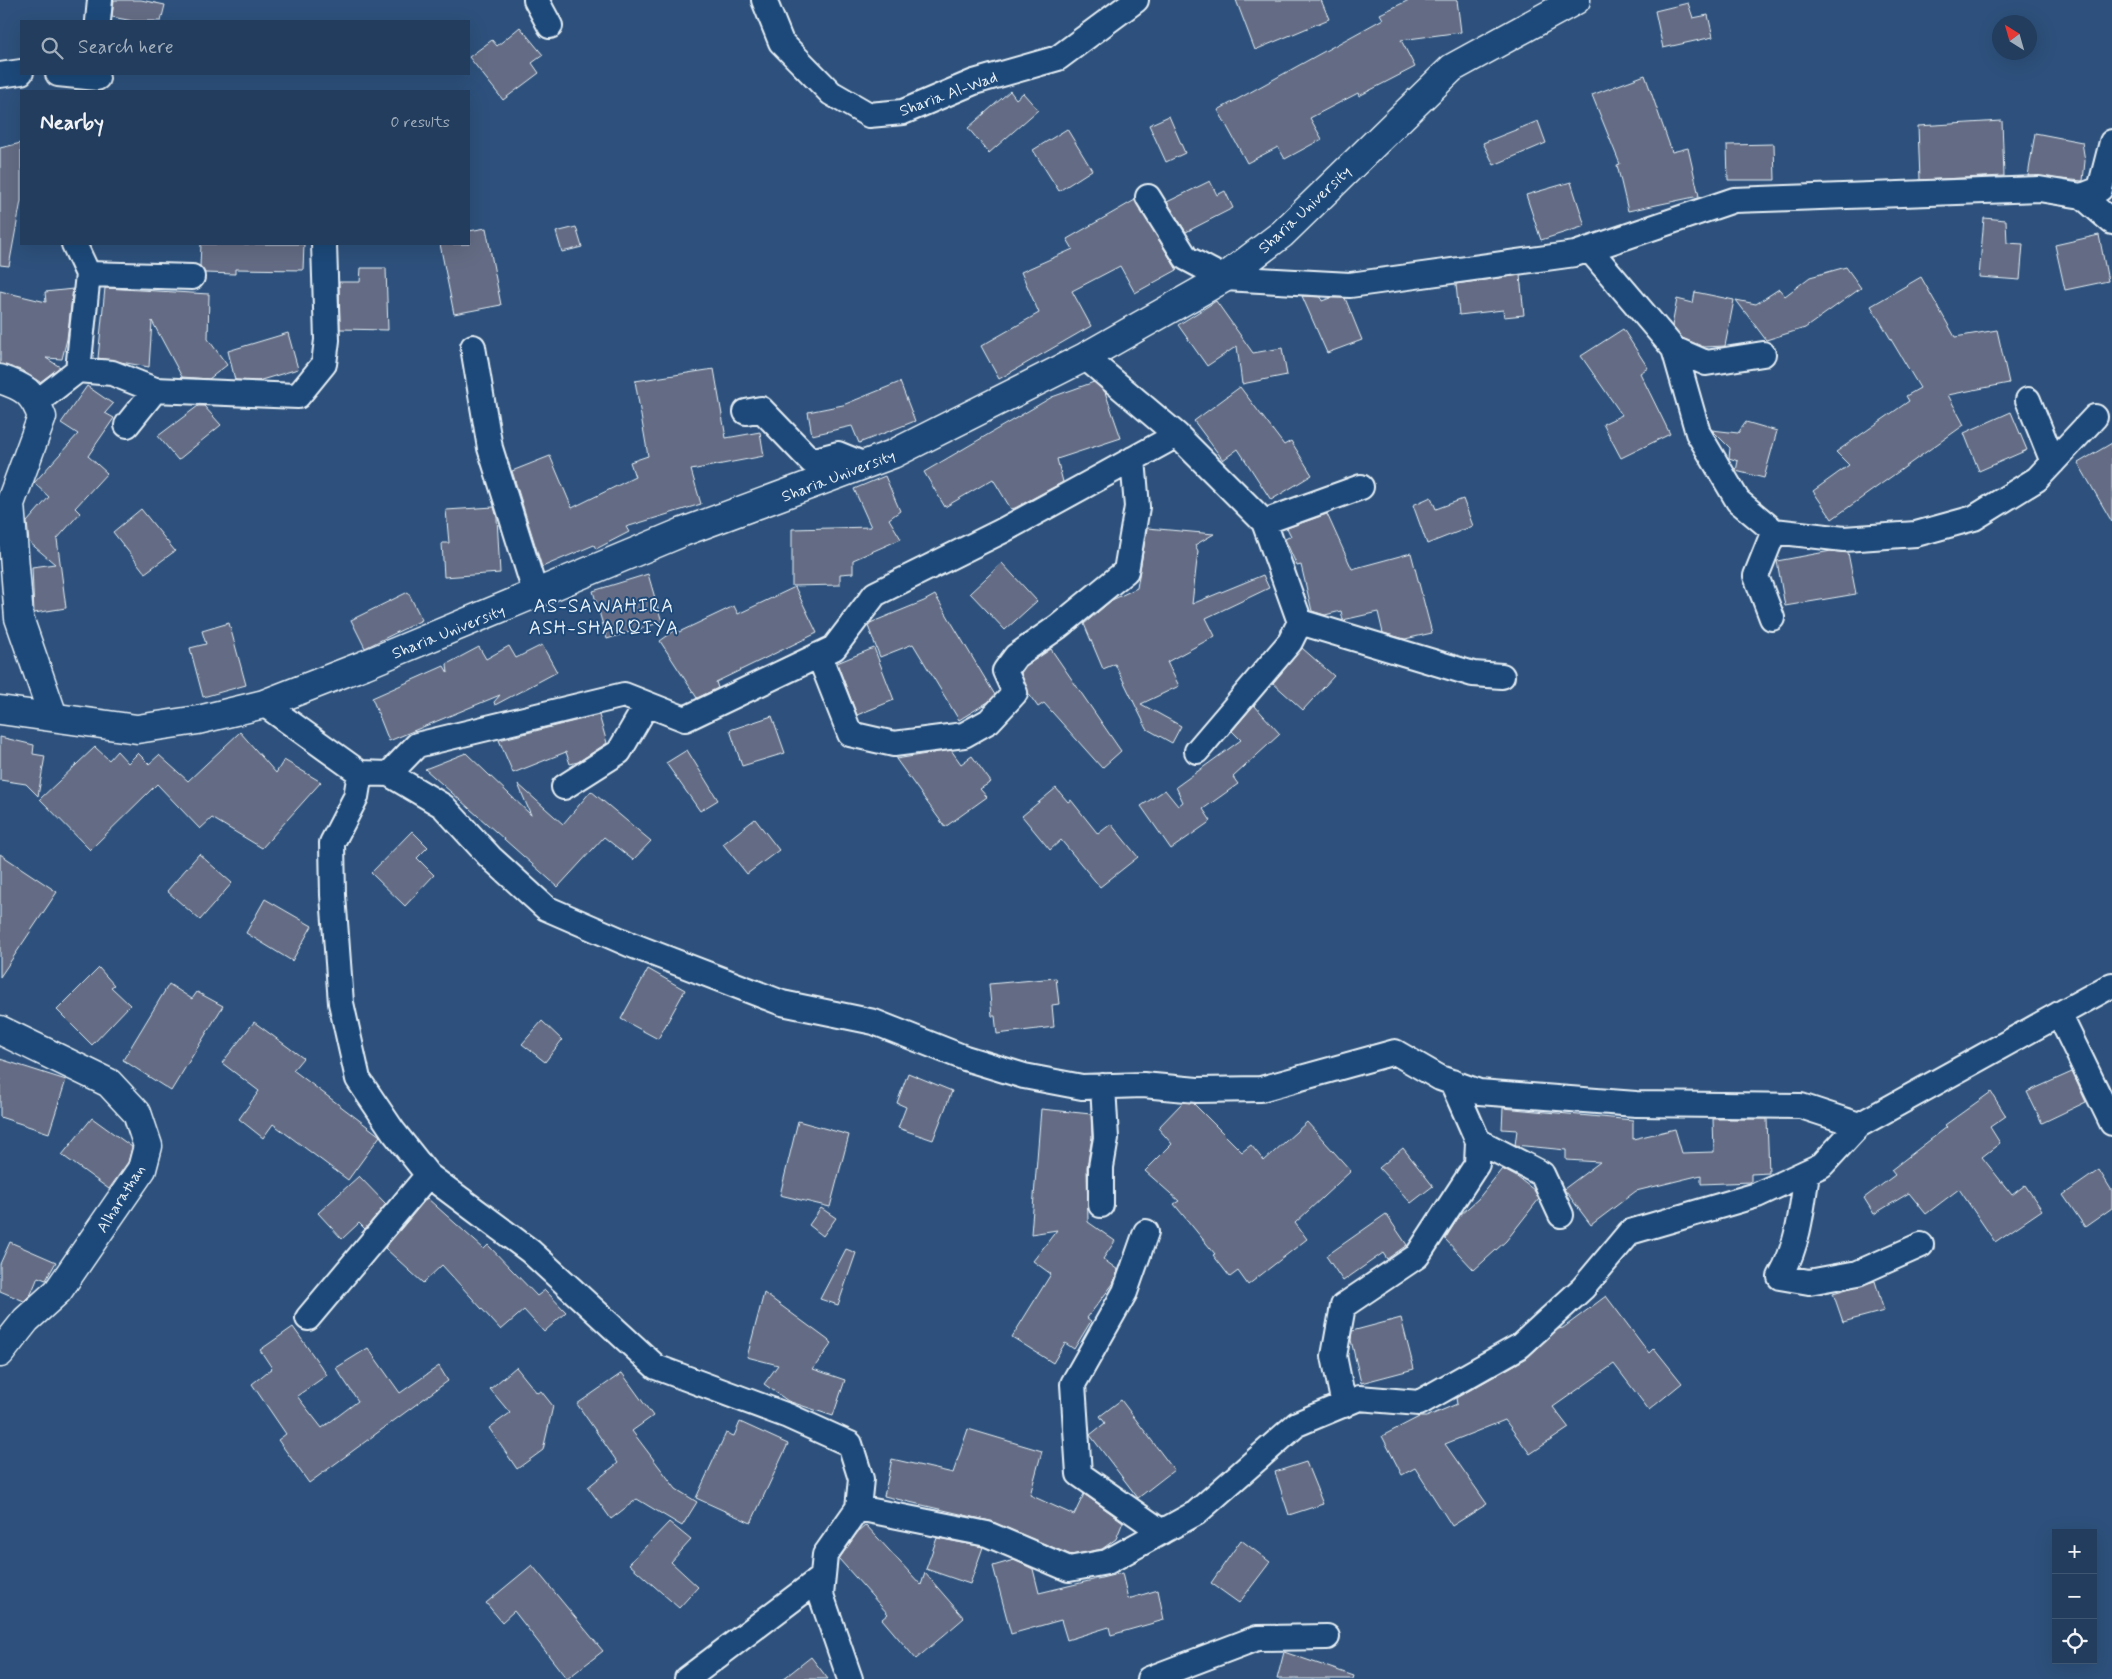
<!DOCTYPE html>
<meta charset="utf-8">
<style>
body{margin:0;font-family:Mynerve,sans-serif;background:#2e4866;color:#f1f3f6}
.controls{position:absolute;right:15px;bottom:15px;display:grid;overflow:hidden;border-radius:0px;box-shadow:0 5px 20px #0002}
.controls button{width:45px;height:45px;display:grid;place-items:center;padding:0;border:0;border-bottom:1px solid #3f5672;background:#223d5d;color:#f1f3f6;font:25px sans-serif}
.compass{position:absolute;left:1992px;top:15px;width:45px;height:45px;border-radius:50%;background:#223d5d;box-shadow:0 5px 20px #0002;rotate:323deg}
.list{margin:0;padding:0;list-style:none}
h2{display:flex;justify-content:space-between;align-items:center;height:65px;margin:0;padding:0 20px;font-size:21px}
h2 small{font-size:16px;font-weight:400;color:#a2aebc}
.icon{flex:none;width:28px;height:28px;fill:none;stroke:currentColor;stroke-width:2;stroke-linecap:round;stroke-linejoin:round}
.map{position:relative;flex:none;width:2112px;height:1679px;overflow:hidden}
.search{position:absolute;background:#223d5d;box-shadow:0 5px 20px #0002;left:20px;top:20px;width:450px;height:55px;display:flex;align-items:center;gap:12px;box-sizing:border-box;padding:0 18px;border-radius:0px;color:#a2aebc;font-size:19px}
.panel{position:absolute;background:#223d5d;box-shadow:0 5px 20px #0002;left:20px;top:90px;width:450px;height:155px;border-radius:0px}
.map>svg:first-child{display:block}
</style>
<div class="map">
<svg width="2112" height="1679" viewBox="0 0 2112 1679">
<rect width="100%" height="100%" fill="#2d517c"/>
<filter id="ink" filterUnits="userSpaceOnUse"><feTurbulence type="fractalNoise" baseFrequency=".02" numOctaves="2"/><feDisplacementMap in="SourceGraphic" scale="10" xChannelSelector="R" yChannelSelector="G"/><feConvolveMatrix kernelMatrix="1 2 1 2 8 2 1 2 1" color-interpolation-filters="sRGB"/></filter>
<g filter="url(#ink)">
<path fill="#636c84" stroke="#e8f1f8" d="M 114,0 L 141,0 L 165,5 L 161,21 L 133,21 L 112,17 Z
M 1236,0 L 1321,0 L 1329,19 L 1255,50 Z
M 1409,0 L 1457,0 L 1461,32 L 1401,40 L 1415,67 L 1359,96 L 1358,93 L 1310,118 L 1322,139 L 1285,159 L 1278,147 L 1247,163 L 1218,110 L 1383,19 L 1380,14 Z
M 1688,3 L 1693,18 L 1708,15 L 1713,37 L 1663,48 L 1655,11 Z
M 520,27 L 543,55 L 532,63 L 539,73 L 503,100 L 469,57 L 492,40 L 497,46 Z
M 1645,75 L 1672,152 L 1688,148 L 1699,196 L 1628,211 L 1617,165 L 1620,164 L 1592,95 Z
M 1010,91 L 1016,99 L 1023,93 L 1038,110 L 989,153 L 968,128 Z
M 1169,116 L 1185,153 L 1166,162 L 1149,125 Z
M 1538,121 L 1546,143 L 1494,165 L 1483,143 Z
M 2002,121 L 2004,176 L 1920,180 L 1918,126 Z
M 1067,129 L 1092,170 L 1059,191 L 1033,150 Z
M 2035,133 L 2082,142 L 2085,161 L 2083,181 L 2028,176 Z
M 21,143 L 21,201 L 9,266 L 0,265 L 0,148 Z
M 1774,144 L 1775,180 L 1728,180 L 1727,145 Z
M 1210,181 L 1217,195 L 1225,191 L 1233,208 L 1186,232 L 1167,202 Z
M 1571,182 L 1585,226 L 1541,240 L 1526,195 Z
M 1135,200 L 1177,270 L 1135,293 L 1120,266 L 1072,291 L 1091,326 L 999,379 L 981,346 L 1039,313 L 1021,272 L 1073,249 L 1067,239 Z
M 1984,218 L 2006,220 L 2007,243 L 2023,244 L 2020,280 L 1979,277 Z
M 576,227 L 582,247 L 562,252 L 556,232 Z
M 486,228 L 501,305 L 454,314 L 440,244 L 469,244 L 469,231 Z
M 2099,235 L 2108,281 L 2065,290 L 2055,245 Z
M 201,244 L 304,244 L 303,270 L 235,269 L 235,274 L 205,273 L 200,266 Z
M 1846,267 L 1861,288 L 1805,328 L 1766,340 L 1736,300 L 1756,304 L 1779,289 L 1785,296 L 1810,277 Z
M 361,268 L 386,268 L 388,330 L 340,329 L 339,282 L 360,282 Z
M 1520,275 L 1524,315 L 1504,317 L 1503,310 L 1459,315 L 1456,284 Z
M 1921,277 L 1955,337 L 1997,330 L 2009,383 L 1948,395 L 1964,425 L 1832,519 L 1813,491 L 1849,465 L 1836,452 L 1909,401 L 1906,396 L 1920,388 L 1871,306 Z
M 105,288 L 209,294 L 208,339 L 227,365 L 209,379 L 182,377 L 152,321 L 149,367 L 98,358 Z
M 73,289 L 67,339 L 62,359 L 46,358 L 60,367 L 40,382 L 21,370 L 0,364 L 0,291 L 46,302 L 45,292 Z
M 1695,292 L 1734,300 L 1725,346 L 1704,347 L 1682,338 L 1672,326 L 1677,299 L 1693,303 Z
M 1302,296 L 1321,297 L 1322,301 L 1330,298 L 1345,298 L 1362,340 L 1327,353 Z
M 1216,301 L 1253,353 L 1282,348 L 1287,375 L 1242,384 L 1237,346 L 1207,366 L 1178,325 Z
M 1623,329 L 1648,368 L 1640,373 L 1670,434 L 1621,458 L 1603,424 L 1622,415 L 1581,356 Z
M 288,333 L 298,369 L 258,381 L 235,380 L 228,351 Z
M 714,369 L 726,438 L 760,432 L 764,456 L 691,470 L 701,504 L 626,527 L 629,532 L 596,549 L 594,545 L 542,567 L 512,471 L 550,456 L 572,508 L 635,477 L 630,462 L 648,456 L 635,381 Z
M 900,382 L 915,421 L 859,443 L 852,426 L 812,435 L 808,412 L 843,405 Z
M 1094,382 L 1105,392 L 1121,438 L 1057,459 L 1063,482 L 1015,508 L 1011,509 L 993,479 L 945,507 L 924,472 L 1052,397 Z
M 87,386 L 113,404 L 105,413 L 114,418 L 88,456 L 107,473 L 75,508 L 80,513 L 57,539 L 66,608 L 34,613 L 32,567 L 55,564 L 29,542 L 27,522 L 49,497 L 34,483 L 78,434 L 61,423 Z
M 1240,387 L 1284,445 L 1291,441 L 1312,475 L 1271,500 L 1238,449 L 1223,460 L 1194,421 Z
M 198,406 L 204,406 L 221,425 L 178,460 L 158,436 Z
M 2011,412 L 2027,450 L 1979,471 L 1964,433 Z
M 1746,422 L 1777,431 L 1764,478 L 1736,471 L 1738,461 L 1729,458 L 1730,448 L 1712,430 L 1738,433 Z
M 2112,443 L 2112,522 L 2078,463 Z
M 885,476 L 900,511 L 889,519 L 901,539 L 853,560 L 853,573 L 840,574 L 840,585 L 792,586 L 792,529 L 871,527 L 854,489 Z
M 1431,497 L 1436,509 L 1463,499 L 1473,526 L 1427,544 L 1413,505 Z
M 494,507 L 497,518 L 500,573 L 444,577 L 442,543 L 449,543 L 446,510 Z
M 141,509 L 175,551 L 145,573 L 113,532 Z
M 1327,514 L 1352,569 L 1411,553 L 1432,633 L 1405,639 L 1383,633 L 1378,612 L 1343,620 L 1341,611 L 1325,615 L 1312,611 L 1301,565 L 1297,566 L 1285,539 L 1291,536 L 1287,528 Z
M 1147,528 L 1214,534 L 1195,545 L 1198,551 L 1192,604 L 1263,575 L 1269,588 L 1206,618 L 1215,636 L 1167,662 L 1179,686 L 1141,704 L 1181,726 L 1172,743 L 1147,729 L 1115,664 L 1103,669 L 1084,624 L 1112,600 L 1137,588 Z
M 1831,551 L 1848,553 L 1856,594 L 1785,606 L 1777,561 Z
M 1002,563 L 1037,601 L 1005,630 L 970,593 Z
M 648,574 L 662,622 L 607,639 L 593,591 Z
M 795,587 L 817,633 L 716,682 L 718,688 L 697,698 L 660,641 L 677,629 L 679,632 L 734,606 L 738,614 Z
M 408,592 L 422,620 L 365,648 L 351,620 Z
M 935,595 L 995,695 L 988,702 L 959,720 L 913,644 L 880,657 L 868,626 L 870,623 L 924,601 Z
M 229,623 L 246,685 L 203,697 L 190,648 L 206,644 L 202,631 Z
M 542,645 L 557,672 L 495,705 L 494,702 L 500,695 L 389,741 L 372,698 L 444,666 L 448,673 L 447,664 L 479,647 L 486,659 L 509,646 L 516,658 Z
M 874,648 L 894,700 L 857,715 L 837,663 Z
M 1302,648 L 1334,676 L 1303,710 L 1273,683 Z
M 1051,649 L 1121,751 L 1102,768 L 1044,703 L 1038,707 L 1028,693 L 1021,673 L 1026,666 Z
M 1254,705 L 1280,734 L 1233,777 L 1238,784 L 1203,809 L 1211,821 L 1171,849 L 1141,806 L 1165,790 L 1178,806 L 1183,802 L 1176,787 L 1241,740 L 1232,731 Z
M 599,715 L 607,743 L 578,762 L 570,764 L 566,752 L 513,773 L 499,740 Z
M 772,716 L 785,753 L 742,766 L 730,730 Z
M 240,732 L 276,773 L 284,760 L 321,782 L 262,848 L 212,818 L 200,829 L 157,784 L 90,850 L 40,799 L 95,747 L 109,760 L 117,751 L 128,763 L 138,753 L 149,764 L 159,755 L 188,781 Z
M 0,737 L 34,745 L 33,754 L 45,756 L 38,796 L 26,784 L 0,780 Z
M 687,750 L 718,800 L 700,811 L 666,763 Z
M 951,750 L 961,764 L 972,756 L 991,782 L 980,789 L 987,797 L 945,827 L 896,759 Z
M 466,753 L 531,815 L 518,784 L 563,824 L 591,791 L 651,841 L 633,860 L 604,837 L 558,887 L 425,769 Z
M 1056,788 L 1068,802 L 1071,800 L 1098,834 L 1111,824 L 1138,857 L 1100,887 L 1061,840 L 1050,850 L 1022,816 Z
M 755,819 L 779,850 L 747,874 L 723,844 Z
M 412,831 L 428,847 L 417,858 L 434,875 L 405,906 L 371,873 Z
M 0,854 L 57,892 L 0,977 Z
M 199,854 L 232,883 L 200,920 L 167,891 Z
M 265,899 L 312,926 L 292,961 L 246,933 Z
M 99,968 L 114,985 L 111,987 L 130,1005 L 92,1045 L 57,1010 Z
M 648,969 L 685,990 L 658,1039 L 621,1019 Z
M 1056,978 L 1059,1004 L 1052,1005 L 1054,1027 L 997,1034 L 995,1016 L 992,1016 L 989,984 Z
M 169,984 L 192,999 L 197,992 L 223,1006 L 171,1091 L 123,1060 Z
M 542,1021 L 562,1040 L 545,1062 L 522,1044 Z
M 254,1022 L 303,1058 L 293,1070 L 380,1136 L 348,1180 L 273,1124 L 263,1138 L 239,1119 L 259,1091 L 222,1063 Z
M 0,1059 L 66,1080 L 49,1133 L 0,1117 Z
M 2072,1072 L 2086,1102 L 2042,1123 L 2027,1092 Z
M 908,1073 L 952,1091 L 933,1140 L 898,1128 L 906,1107 L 897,1103 Z
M 1991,1092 L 2006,1116 L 1990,1127 L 2000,1143 L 1982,1157 L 2012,1195 L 2025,1185 L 2042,1210 L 1995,1242 L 1959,1189 L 1926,1214 L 1909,1193 L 1874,1214 L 1864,1198 L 1895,1175 L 1891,1170 L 1947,1127 L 1945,1125 Z
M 1183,1102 L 1193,1103 L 1242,1152 L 1251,1145 L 1264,1161 L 1307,1122 L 1351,1171 L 1295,1223 L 1307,1239 L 1248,1285 L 1238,1271 L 1230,1277 L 1213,1255 L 1215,1254 L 1174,1204 L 1179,1201 L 1145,1171 L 1172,1144 L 1158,1128 Z
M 1503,1108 L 1633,1120 L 1633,1139 L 1675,1129 L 1682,1153 L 1714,1152 L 1713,1119 L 1767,1119 L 1769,1173 L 1751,1174 L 1751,1182 L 1701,1184 L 1701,1175 L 1636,1191 L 1591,1225 L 1564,1189 L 1600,1162 L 1566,1160 L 1566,1150 L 1515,1145 L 1517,1130 L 1502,1129 Z
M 1041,1109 L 1091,1114 L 1092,1137 L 1087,1167 L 1088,1222 L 1115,1241 L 1103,1259 L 1118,1270 L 1113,1284 L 1087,1318 L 1091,1321 L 1074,1349 L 1065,1343 L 1053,1363 L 1012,1337 L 1051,1274 L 1033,1261 L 1057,1230 L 1031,1234 Z
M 92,1118 L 132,1147 L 128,1162 L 109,1189 L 62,1155 Z
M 798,1121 L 849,1135 L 830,1207 L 780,1195 Z
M 1403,1148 L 1433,1186 L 1411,1203 L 1379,1168 Z
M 1502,1169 L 1517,1177 L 1534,1190 L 1539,1199 L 1506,1241 L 1474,1270 L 1445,1239 L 1460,1215 L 1478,1199 Z
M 2099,1170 L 2112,1191 L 2112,1208 L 2085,1227 L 2063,1195 Z
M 359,1176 L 386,1204 L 365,1229 L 359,1223 L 342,1239 L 318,1213 Z
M 427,1198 L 484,1249 L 488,1245 L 537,1296 L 545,1290 L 566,1312 L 544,1332 L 524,1310 L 501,1330 L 442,1265 L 423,1283 L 385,1248 Z
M 821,1208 L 836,1218 L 823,1236 L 809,1225 Z
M 1386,1214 L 1407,1245 L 1387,1259 L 1383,1253 L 1343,1281 L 1326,1256 Z
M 10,1242 L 56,1262 L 46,1280 L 38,1277 L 31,1294 L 24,1301 L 0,1291 L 0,1264 Z
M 846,1249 L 856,1253 L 838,1305 L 820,1299 Z
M 1875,1281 L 1884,1311 L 1843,1322 L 1833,1293 Z
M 764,1293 L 832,1343 L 813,1369 L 845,1380 L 833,1416 L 788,1401 L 764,1384 L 778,1365 L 747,1357 Z
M 1606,1296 L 1649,1353 L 1654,1348 L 1682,1383 L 1649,1410 L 1614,1364 L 1553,1407 L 1569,1428 L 1530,1454 L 1505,1420 L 1445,1444 L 1487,1504 L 1452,1526 L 1415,1468 L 1402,1475 L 1382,1436 L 1419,1417 L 1426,1417 L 1457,1404 L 1456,1398 L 1527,1358 L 1558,1329 L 1563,1328 Z
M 1401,1318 L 1414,1369 L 1361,1383 L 1351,1340 L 1352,1331 Z
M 293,1327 L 327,1375 L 297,1396 L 322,1428 L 358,1401 L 336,1368 L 368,1348 L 400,1393 L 439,1366 L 448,1381 L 309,1483 L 278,1440 L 286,1434 L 252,1384 L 272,1368 L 260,1350 Z
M 516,1367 L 537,1393 L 541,1391 L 553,1406 L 543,1450 L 517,1469 L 489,1428 L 510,1413 L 490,1389 Z
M 622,1373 L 653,1416 L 632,1431 L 676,1489 L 697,1502 L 682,1526 L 637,1499 L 611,1519 L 588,1487 L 618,1463 L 577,1404 Z
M 1121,1400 L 1174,1470 L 1138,1498 L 1090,1435 L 1105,1423 L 1100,1416 Z
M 740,1422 L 788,1444 L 751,1523 L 696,1498 L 726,1433 L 734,1436 Z
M 968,1429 L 1042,1451 L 1030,1495 L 1074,1515 L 1084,1494 L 1123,1522 L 1116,1539 L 1102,1549 L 1071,1555 L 990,1521 L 884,1496 L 892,1459 L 953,1473 Z
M 1306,1462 L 1323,1504 L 1289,1515 L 1275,1472 Z
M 669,1522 L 691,1540 L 671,1562 L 698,1587 L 679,1608 L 629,1564 Z
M 866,1525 L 921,1585 L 925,1573 L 964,1618 L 916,1659 L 882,1619 L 888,1614 L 839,1559 L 857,1533 Z
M 937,1538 L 983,1547 L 970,1584 L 926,1569 Z
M 1241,1540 L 1270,1562 L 1239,1603 L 1211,1583 Z
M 1014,1560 L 1033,1569 L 1039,1593 L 1122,1573 L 1128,1599 L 1158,1590 L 1164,1620 L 1111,1635 L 1109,1627 L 1067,1640 L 1061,1620 L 1011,1634 L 993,1566 Z
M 532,1565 L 603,1651 L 567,1679 L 514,1611 L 502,1622 L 486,1603 Z
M 1284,1652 L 1354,1676 L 1353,1679 L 1277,1679 Z
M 811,1657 L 828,1679 L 783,1679 Z"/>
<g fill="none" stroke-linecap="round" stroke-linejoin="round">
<defs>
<path id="minor" d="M 536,0 L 550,26
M 764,0 L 781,42 L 831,93 L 869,115 L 903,112 L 974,82 L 1058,58 L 1136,0
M 98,21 L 100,0
M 58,74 L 97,78
M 0,75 L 21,72
M 2082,196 L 2112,222
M 1148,197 L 1186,258 L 1224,278 L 1350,285 L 1575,254 L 1734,200 L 2039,189 L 2082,196 L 2100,189 L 2112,142
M 74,244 L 88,274 L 78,370
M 1589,249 L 1674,349 L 1698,433 L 1738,501 L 1774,531 L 1844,539 L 1916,534 L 1974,518 L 2037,479 L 2095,417
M 88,274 L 192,277
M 473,347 L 490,448 L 536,595
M 1674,349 L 1706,363 L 1763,354
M 1085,357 L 1177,435 L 1264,522 L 1300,622 L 1290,642 L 1197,751
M 2028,400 L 2053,462
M 37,402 L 78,370 L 112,373 L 155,390 L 298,396 L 324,364 L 327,340 L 324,244
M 746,412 L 761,409 L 811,461 L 838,454 L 865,465
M 127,425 L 155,390
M 1264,522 L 1361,487
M 1772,618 L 1756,576 L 1774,531
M 1300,622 L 1473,674 L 1502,676
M 819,655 L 850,734 L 894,744 L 964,735 L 989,721 L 1015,693 L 1005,671 L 1016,656 L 1059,626 L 1126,571 L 1137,507 L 1133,459
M 264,704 L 360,773 L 356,797 L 332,843 L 333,895 L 341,1003 L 358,1079 L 393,1131 L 428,1175 L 530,1251 L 656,1367 L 788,1416 L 850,1444 L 861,1479 L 858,1508 L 825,1555 L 821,1595 L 850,1679
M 360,773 L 389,774 L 443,806 L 490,857 L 546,908 L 629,944 L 782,1003 L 874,1022 L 965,1058 L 1024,1076 L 1082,1087 L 1143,1085 L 1197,1090 L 1261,1089 L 1395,1052 L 1440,1078 L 1479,1092 L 1636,1104 L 1801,1106 L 1859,1125
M 389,774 L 417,745 L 624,695 L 685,719 L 834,648 L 875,594 L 1002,531 L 1177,435
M 564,787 L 619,752 L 647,704
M 2059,1014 L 2112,1123
M 1478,1141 L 1542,1174 L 1561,1215
M 1807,1172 C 1802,1208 1799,1244 1780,1277 L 1809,1282 L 1858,1273 L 1921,1245
M 1101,1205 L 1101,1167 L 1106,1138 L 1103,1086
M 1146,1232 L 1125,1292 L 1073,1384 L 1079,1474 L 1162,1532
M 308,1318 L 428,1175
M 1344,1405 L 1334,1356 L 1343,1306 L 1417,1256 L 1477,1164 L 1478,1141 L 1452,1082
M 858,1508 L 987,1534 L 1069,1569 L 1107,1562 L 1196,1513 L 1297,1424 L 1359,1398 L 1419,1403 L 1520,1346 L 1583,1288 L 1630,1232 L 1757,1195 L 1822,1165 L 1859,1125 L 2112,985
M 687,1679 L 822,1577
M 1149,1679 L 1257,1638 L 1327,1637"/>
<path id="tertiary" d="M 0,379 C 24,387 33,392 42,417 L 10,504 L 19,618 L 53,716
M 0,1030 L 109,1083 L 137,1113 L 148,1146 L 142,1169 L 58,1291 L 26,1320 L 0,1353"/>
<path id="secondary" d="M 0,710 L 137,729 L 198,720 L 264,704 L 364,665 L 683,532 L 893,454 L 1085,357 L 1224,278 L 1282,234 L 1452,68 L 1576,0"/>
</defs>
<use href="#minor" stroke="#e8f1f8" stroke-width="28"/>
<use href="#tertiary" stroke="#e8f1f8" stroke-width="31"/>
<use href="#secondary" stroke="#e8f1f8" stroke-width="31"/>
<use href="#minor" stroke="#1f4a7a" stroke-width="24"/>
<use href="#tertiary" stroke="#1f4a7a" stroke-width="28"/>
<use href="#secondary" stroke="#1f4a7a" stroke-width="28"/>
</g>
</g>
<g text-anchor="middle" stroke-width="4" stroke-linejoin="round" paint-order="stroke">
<g font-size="16" fill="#e8f1f8" stroke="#1f4a7a">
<text transform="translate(948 93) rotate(-20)" y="6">Sharia Al-Wad</text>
<text transform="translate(1304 209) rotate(-43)" y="6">Sharia University</text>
<text transform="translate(838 475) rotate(-21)" y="6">Sharia University</text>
<text transform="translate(448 631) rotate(-22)" y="6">Sharia University</text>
<text transform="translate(120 1198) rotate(-58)" y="6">Alharathan</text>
</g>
<g font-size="19" letter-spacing="1" fill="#e8f1f8" stroke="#1f4a7a">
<text x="604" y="612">AS-SAWAHIRA<tspan x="604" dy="22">ASH-SHARQIYA</tspan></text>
</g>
</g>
</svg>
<div class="controls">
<button>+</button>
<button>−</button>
<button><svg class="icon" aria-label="locate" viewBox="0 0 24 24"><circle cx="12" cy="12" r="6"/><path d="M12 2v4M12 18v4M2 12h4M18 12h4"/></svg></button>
</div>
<svg class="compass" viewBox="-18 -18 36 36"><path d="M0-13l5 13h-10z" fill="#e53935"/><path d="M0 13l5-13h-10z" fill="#a2aebc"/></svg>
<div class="search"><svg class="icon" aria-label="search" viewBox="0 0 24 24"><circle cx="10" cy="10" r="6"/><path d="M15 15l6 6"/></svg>Search here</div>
<section class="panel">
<h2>Nearby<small>0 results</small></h2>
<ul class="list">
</ul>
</section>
</div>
